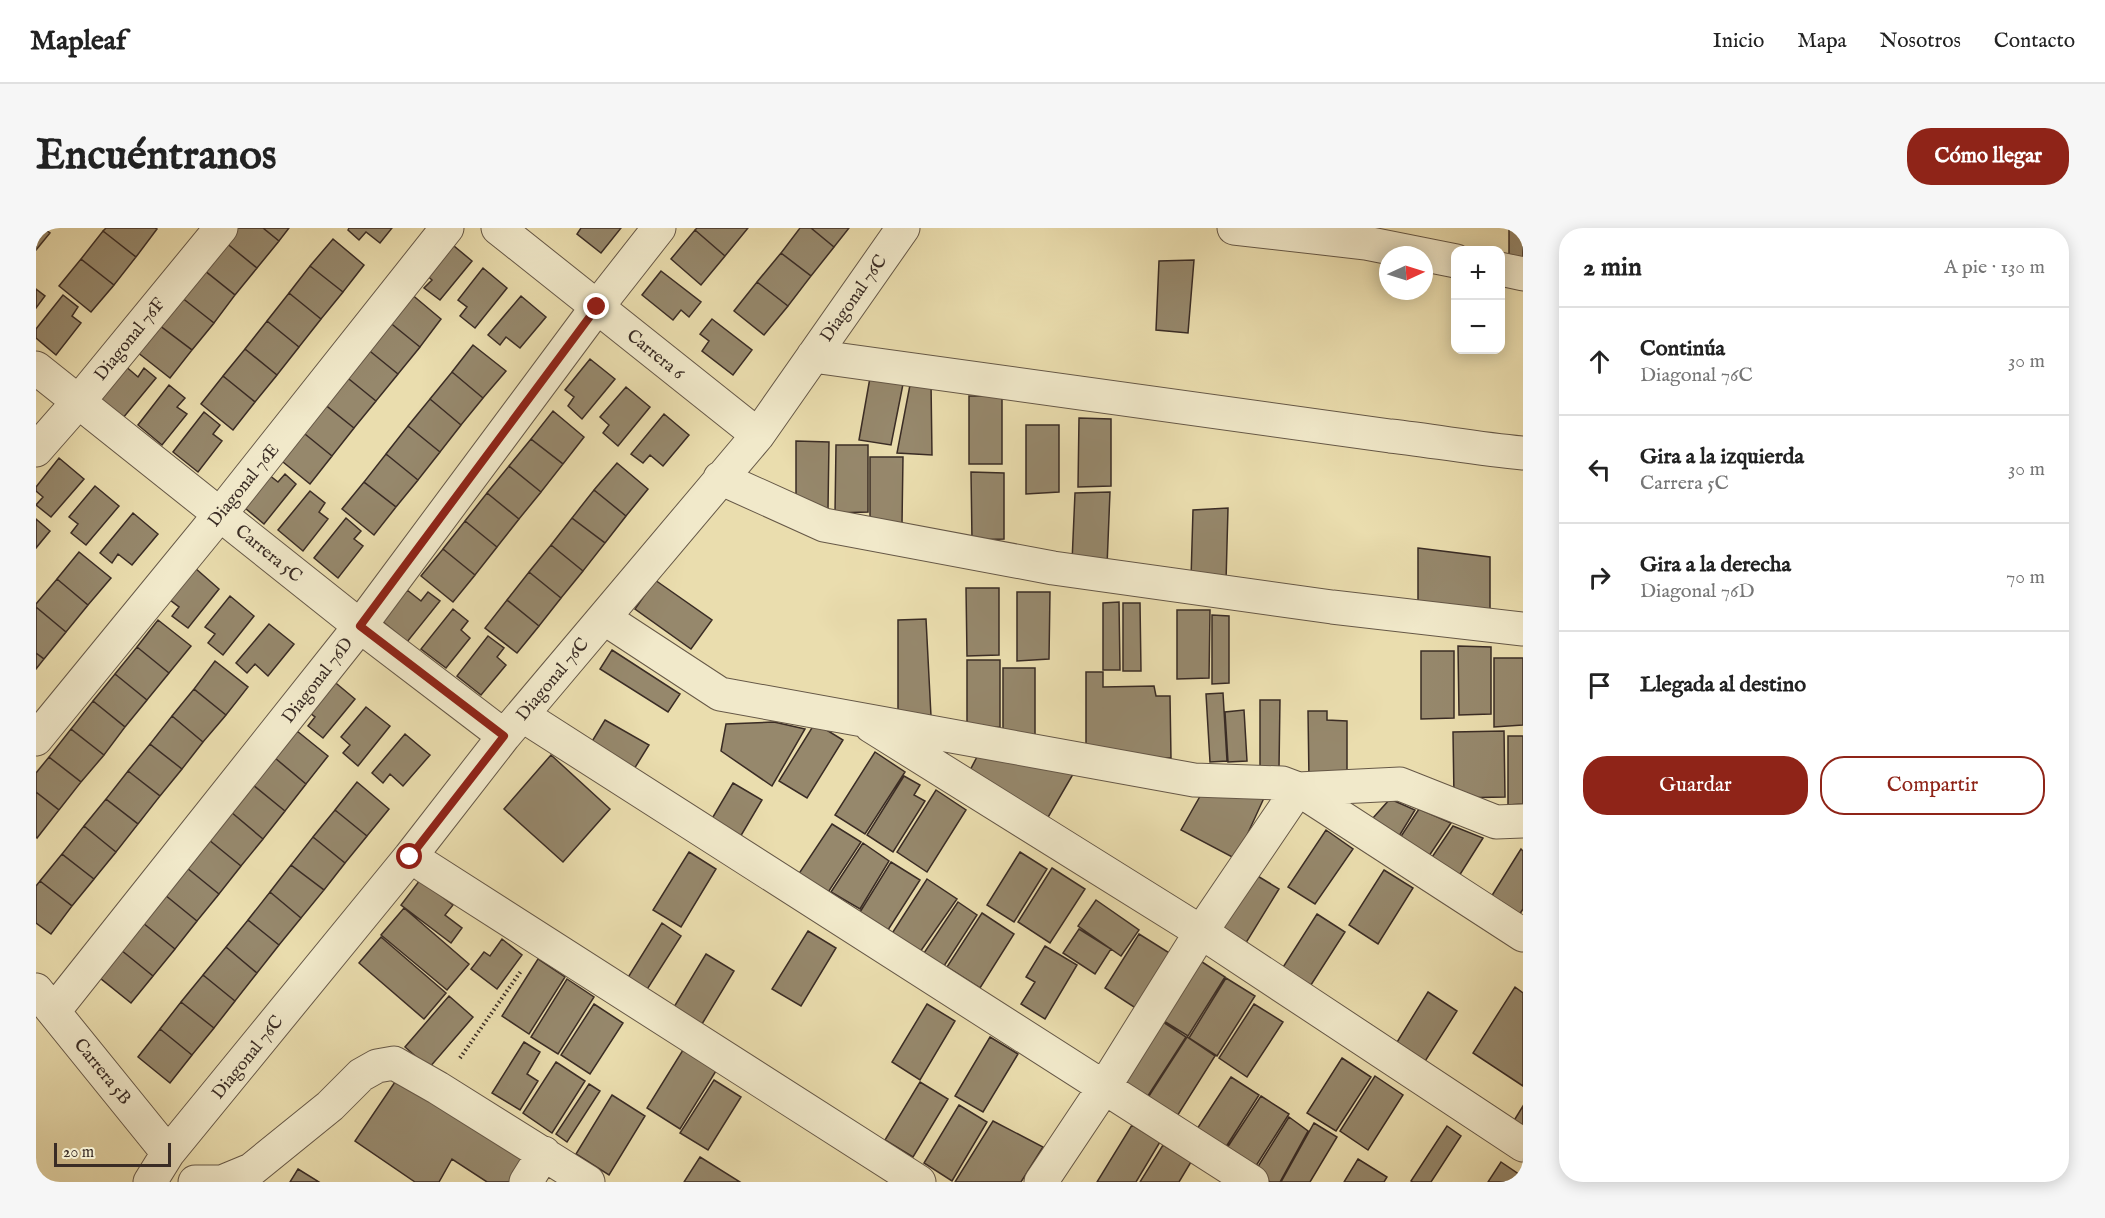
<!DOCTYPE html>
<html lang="es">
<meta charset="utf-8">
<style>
body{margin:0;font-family:"IM FELL English",serif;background:#f6f6f6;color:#222}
.controls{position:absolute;right:18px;top:18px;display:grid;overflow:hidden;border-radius:12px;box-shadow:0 3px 15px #0003}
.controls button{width:54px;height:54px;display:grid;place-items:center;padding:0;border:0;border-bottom:2px solid #e0e0e0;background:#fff;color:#222;font:30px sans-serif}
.compass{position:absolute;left:1343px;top:18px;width:54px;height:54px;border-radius:50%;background:#fff;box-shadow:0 3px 15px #0003;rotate:86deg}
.scale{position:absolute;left:18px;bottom:15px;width:117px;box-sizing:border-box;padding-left:6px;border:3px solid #3a2c25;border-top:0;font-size:16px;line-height:21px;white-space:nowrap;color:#3a2c25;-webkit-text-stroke:4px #f1e9ca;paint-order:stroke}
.stop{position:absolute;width:18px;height:18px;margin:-14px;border:4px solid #8f2418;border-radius:50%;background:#fff}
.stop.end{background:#8f2418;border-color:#fff;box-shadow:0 2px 6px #0008}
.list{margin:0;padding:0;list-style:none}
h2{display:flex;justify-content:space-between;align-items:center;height:78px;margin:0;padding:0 24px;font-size:26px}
h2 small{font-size:20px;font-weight:400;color:#767676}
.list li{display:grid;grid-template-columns:39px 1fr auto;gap:18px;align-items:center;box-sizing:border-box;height:108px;padding:0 24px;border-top:2px solid #e0e0e0}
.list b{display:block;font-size:22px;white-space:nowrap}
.list p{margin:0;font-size:20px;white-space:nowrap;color:#767676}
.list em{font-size:20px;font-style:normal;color:#767676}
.actions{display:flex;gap:12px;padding:18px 24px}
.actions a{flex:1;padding:14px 0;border:2px solid #8f2418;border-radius:24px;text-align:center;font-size:21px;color:#8f2418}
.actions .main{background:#8f2418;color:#fff}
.icon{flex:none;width:33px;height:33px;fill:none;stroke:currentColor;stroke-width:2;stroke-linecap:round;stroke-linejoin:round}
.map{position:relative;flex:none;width:1487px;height:954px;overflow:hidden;border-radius:24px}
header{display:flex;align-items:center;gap:36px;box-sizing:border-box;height:84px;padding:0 30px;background:#fff;border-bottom:2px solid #e0e0e0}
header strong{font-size:28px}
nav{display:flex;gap:33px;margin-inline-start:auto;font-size:21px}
.intro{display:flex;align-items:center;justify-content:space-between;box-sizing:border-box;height:144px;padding:0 36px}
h1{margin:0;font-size:42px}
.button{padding:15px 27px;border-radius:24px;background:#8f2418;color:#fff;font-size:21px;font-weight:700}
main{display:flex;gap:36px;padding:0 36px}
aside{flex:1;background:#fff;border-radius:24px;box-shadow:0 3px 15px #0003}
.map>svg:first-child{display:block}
</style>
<header>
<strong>Mapleaf</strong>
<nav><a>Inicio</a><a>Mapa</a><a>Nosotros</a><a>Contacto</a></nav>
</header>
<div class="intro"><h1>Encuéntranos</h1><a class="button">Cómo llegar</a></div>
<main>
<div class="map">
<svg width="1487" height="954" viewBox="0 0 1487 954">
<rect width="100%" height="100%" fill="#eaddae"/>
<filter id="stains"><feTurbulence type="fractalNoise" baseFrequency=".00333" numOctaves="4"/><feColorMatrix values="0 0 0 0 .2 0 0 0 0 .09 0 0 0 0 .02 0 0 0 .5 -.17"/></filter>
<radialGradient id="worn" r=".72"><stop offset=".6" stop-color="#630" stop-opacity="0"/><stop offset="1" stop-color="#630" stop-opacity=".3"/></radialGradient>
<path fill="#96886c" stroke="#3a2c25" stroke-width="1.5" d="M 0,0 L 7,0 L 14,5 L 0,22 Z
M 70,0 L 119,0 L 121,1 L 100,29 L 67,3 Z
M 200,0 L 227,0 L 243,13 L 221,40 L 189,14 Z
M 227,0 L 253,0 L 243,13 Z
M 313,0 L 356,0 L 344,15 L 330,4 L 323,12 L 312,2 Z
M 545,0 L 585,0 L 565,25 L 541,6 Z
M 661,0 L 712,0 L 689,28 L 659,2 Z
M 764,0 L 775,0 L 798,19 L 775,48 L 745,25 Z
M 775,0 L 813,0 L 798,19 Z
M 1473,0 L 1487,0 L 1487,36 L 1473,35 Z
M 659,2 L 689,28 L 665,57 L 635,31 Z
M 67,3 L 100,29 L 78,57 L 45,31 Z
M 297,11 L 328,37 L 307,64 L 274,38 Z
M 412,13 L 436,33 L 404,72 L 388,60 L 396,52 L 387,44 Z
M 189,14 L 221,40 L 199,67 L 168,42 Z
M 745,25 L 775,48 L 752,78 L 721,54 Z
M 45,31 L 78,57 L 55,84 L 23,58 Z
M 1158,32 L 1152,105 L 1120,102 L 1123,33 Z
M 274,38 L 307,64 L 285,91 L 253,65 Z
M 447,40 L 471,60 L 439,100 L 424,88 L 431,79 L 422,72 Z
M 168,42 L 199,67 L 178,95 L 145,69 Z
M 625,43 L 665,74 L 653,89 L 645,82 L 637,92 L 606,67 Z
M 721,54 L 752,78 L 728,107 L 698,83 Z
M 0,61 L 9,68 L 0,80 Z
M 253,65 L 285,91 L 263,119 L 231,93 Z
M 374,65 L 405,91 L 384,119 L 352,93 Z
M 27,67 L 42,79 L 36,88 L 45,95 L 20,127 L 0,110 L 0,101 Z
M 485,68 L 510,89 L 484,120 L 470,109 L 464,117 L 452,107 Z
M 145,69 L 178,95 L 156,122 L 123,97 Z
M 676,91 L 716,122 L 697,147 L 666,123 L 673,113 L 664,106 Z
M 231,93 L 263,119 L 241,147 L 209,121 Z
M 352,93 L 384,119 L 362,146 L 330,120 Z
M 123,97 L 156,122 L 134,150 L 101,124 Z
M 437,117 L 470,143 L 447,170 L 416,144 Z
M 330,120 L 362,146 L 340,173 L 308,147 Z
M 209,121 L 241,147 L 219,174 L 187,148 Z
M 554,131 L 579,151 L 546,191 L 532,178 L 538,169 L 529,162 Z
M 88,137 L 102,149 L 108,140 L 120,150 L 87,190 L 62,169 Z
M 416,144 L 447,170 L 425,197 L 394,171 Z
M 835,144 L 868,151 L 855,217 L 823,212 Z
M 308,147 L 340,173 L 318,200 L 287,175 Z
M 187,148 L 219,174 L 197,202 L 165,176 Z
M 895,154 L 896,227 L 861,225 L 874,157 Z
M 133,157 L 149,170 L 141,179 L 151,186 L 126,217 L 102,197 Z
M 590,159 L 614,179 L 582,218 L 567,205 L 573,197 L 564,189 Z
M 933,168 L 966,168 L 966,236 L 933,236 Z
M 394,171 L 425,197 L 404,224 L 372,198 Z
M 287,175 L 318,200 L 296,228 L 264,202 Z
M 517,183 L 548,209 L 527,236 L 495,211 Z
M 168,184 L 184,197 L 177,206 L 186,213 L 162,244 L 137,224 Z
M 628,186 L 653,207 L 627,238 L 614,227 L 607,235 L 595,226 Z
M 1043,190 L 1075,191 L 1075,258 L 1042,259 Z
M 990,197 L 1023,197 L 1023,264 L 990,266 Z
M 372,198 L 404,224 L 382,252 L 350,226 Z
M 264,202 L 296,228 L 274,256 L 242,230 Z
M 495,211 L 527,236 L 505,264 L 473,238 Z
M 760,213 L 793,214 L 792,281 L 760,282 Z
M 800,217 L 832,217 L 832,284 L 799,285 Z
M 350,226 L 382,252 L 360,279 L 328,254 Z
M 834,229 L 867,229 L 866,296 L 834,298 Z
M 23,230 L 48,251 L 15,289 L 0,277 L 7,269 L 0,263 L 0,259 Z
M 581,235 L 612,261 L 590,288 L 558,262 Z
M 473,238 L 505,264 L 483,291 L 451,265 Z
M 228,243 L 242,254 L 249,246 L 260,256 L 228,296 L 203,275 Z
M 935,244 L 968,245 L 968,311 L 936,312 Z
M 328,254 L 360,279 L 338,307 L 306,281 Z
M 59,258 L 83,278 L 50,317 L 35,305 L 42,296 L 33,289 Z
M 558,262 L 590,288 L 569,315 L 536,290 Z
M 274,263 L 289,275 L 283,284 L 292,291 L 267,323 L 242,302 Z
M 1074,264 L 1071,338 L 1036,334 L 1039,265 Z
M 451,265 L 483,291 L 461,319 L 429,293 Z
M 1192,280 L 1190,354 L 1155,351 L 1157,282 Z
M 97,285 L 122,306 L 96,337 L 82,326 L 76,335 L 64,325 Z
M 310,290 L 325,303 L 318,311 L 327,318 L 302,350 L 278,330 Z
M 536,290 L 569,315 L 547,343 L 515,317 Z
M 0,291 L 14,303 L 0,320 Z
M 429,293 L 461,319 L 439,347 L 407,321 Z
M 515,317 L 547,343 L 525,370 L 493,344 Z
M 1382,320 L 1454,329 L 1454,389 L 1382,382 Z
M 407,321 L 439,347 L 417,374 L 385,348 Z
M 43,324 L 75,350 L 52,377 L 21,351 Z
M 159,340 L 183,361 L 152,400 L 136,388 L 143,379 L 134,372 Z
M 493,344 L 525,370 L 503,398 L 471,372 Z
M 21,351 L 52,377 L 30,404 L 0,379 L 0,376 Z
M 619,352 L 676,392 L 655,421 L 599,381 Z
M 930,360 L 963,360 L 963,427 L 931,428 Z
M 371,362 L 385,373 L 392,364 L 404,373 L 371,414 L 346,393 Z
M 981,364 L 1014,364 L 1013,431 L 981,433 Z
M 194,368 L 218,388 L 187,427 L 172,415 L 179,406 L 169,399 Z
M 471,372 L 503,398 L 481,425 L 449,400 Z
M 1083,374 L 1084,442 L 1067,442 L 1067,375 Z
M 1087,375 L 1104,375 L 1105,443 L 1087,443 Z
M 0,379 L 30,404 L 8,431 L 0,425 Z
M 417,381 L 432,393 L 425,402 L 434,410 L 410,440 L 385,421 Z
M 1141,382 L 1174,382 L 1173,450 L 1141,451 Z
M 1176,387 L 1193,388 L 1193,455 L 1176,456 Z
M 890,391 L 895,488 L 862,489 L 862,392 Z
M 122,392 L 155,418 L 133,445 L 101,419 Z
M 233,396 L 258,416 L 232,448 L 219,436 L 211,445 L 200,435 Z
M 452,408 L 468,420 L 461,429 L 470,437 L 445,467 L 421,448 Z
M 1422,418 L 1455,419 L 1455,486 L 1423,487 Z
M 101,419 L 133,445 L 111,472 L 79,446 Z
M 576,422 L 644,466 L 632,484 L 564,441 Z
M 1385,423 L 1418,423 L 1418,490 L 1385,491 Z
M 0,425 L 8,431 L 0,441 Z
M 1458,430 L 1487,430 L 1487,497 L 1458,499 Z
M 931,432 L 964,432 L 964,499 L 931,500 Z
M 179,433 L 212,459 L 190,487 L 158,461 Z
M 967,440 L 999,440 L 999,508 L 967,509 Z
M 1050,444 L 1067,444 L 1067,459 L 1118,458 L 1120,468 L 1134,468 L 1135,530 L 1074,528 L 1050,521 Z
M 79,446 L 111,472 L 89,499 L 57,473 Z
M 295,451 L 319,471 L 287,510 L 272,498 L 279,489 L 270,482 Z
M 158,461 L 190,487 L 167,514 L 136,488 Z
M 1187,465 L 1191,533 L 1174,534 L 1170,466 Z
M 1224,472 L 1244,472 L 1243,540 L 1224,540 Z
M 57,473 L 89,499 L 68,527 L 35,501 Z
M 330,479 L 354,498 L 322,538 L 307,525 L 314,517 L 305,509 Z
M 1208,482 L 1211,533 L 1192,534 L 1189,484 Z
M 1272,483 L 1291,483 L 1291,492 L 1311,493 L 1311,551 L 1273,552 Z
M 136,488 L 167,514 L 146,541 L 114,516 Z
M 569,492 L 613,517 L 595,546 L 552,520 Z
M 738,494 L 769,501 L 736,558 L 685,523 L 690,496 Z
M 779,495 L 807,512 L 771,570 L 743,553 Z
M 35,501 L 68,527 L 45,554 L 13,529 Z
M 261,503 L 292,528 L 270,556 L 239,530 Z
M 1468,503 L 1469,569 L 1418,570 L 1417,504 Z
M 369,506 L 394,527 L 367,558 L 354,546 L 347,555 L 336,545 Z
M 1472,508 L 1487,508 L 1487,576 L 1472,577 Z
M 114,516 L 146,541 L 124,568 L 92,543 Z
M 839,524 L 869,544 L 829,606 L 799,587 Z
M 943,525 L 1040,541 L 1007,598 L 930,550 Z
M 515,527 L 574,581 L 527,634 L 468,581 Z
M 13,529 L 45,554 L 23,582 L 0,564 L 0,545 Z
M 239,530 L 270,556 L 249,583 L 217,557 Z
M 92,543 L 124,568 L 102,596 L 70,571 Z
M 868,548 L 884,557 L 878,567 L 889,573 L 857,624 L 831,607 Z
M 321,554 L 353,581 L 331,608 L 299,582 Z
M 697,555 L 726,572 L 700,616 L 671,599 Z
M 217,557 L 249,583 L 227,611 L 195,584 Z
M 900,562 L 930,582 L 891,644 L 861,624 Z
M 1167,563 L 1228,570 L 1200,631 L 1145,602 Z
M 0,564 L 23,582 L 1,610 L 0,609 Z
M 70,571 L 102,596 L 80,624 L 48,598 Z
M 1354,571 L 1379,582 L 1357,618 L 1328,600 Z
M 1383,581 L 1415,595 L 1387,637 L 1358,619 Z
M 299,582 L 331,608 L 309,635 L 277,609 Z
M 195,584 L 227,611 L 205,638 L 173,612 Z
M 796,596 L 825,614 L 789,669 L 760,650 Z
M 48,598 L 80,624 L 58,651 L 26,626 Z
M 1417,598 L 1447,610 L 1418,656 L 1390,638 Z
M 1290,602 L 1317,621 L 1279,676 L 1252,659 Z
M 277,609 L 309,635 L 288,662 L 255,637 Z
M 173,612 L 205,638 L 183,666 L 151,640 Z
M 827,615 L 853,633 L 824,681 L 795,664 Z
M 1485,621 L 1487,623 L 1487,681 L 1478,695 L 1450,677 Z
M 653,624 L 680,641 L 645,699 L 617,682 Z
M 984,624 L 1011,641 L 978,694 L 951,677 Z
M 26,626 L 58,651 L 36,678 L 4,653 Z
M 855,634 L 884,652 L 852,702 L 824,684 Z
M 255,637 L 288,662 L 265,690 L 234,664 Z
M 151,640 L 183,666 L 161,693 L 129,667 Z
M 1016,640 L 1049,661 L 1014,715 L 982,694 Z
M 1348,642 L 1377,660 L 1342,716 L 1313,697 Z
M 1215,644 L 1243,661 L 1208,718 L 1180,702 Z
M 891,651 L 921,671 L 884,724 L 855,707 Z
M 384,652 L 417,677 L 409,687 L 426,700 L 415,715 L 365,677 Z
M 4,653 L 36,678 L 15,706 L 0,695 L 0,658 Z
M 234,664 L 265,690 L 243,717 L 212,692 Z
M 129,667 L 161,693 L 139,721 L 107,695 Z
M 1060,672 L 1103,702 L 1085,728 L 1042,698 Z
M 922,674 L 941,687 L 908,738 L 888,725 Z
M 368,680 L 433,736 L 411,762 L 345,707 Z
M 946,685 L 978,706 L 944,760 L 911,739 Z
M 1281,686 L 1309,704 L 1273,760 L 1244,744 Z
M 212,692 L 243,717 L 221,745 L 190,719 Z
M 107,695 L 139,721 L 117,748 L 85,722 Z
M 626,695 L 645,708 L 610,763 L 591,751 Z
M 1043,701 L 1075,721 L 1059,746 L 1027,725 Z
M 772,703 L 800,720 L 765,778 L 736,761 Z
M 1103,706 L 1135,726 L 1101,781 L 1069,760 Z
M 345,709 L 410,765 L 388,791 L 323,735 Z
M 466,711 L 486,727 L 461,761 L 435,741 L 448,724 L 454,728 Z
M 1009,718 L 1041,737 L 1009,791 L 985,776 L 999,754 L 990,749 Z
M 190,719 L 221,745 L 199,773 L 167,747 Z
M 85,722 L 117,748 L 95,775 L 64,750 Z
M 670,726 L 698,743 L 663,801 L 635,784 Z
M 1160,730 L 1189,749 L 1152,808 L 1123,790 Z
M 502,731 L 529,749 L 493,806 L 466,788 Z
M 167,747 L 199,773 L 178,800 L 145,774 Z
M 1190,750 L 1219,768 L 1181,828 L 1153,810 Z
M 531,751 L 558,769 L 522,826 L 495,809 Z
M 1479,759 L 1487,765 L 1487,858 L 1437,825 Z
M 1392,764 L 1421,783 L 1386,838 L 1358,819 Z
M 413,768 L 437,789 L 393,840 L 369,819 Z
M 145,774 L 178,800 L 156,827 L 124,801 Z
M 558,776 L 587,795 L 554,846 L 525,827 Z
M 891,776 L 919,793 L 884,852 L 856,834 Z
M 1218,776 L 1247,794 L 1211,849 L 1183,830 Z
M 1121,790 L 1150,809 L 1108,874 L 1079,855 Z
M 124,801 L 156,827 L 134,855 L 102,829 Z
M 954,809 L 982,826 L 947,884 L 919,868 Z
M 1151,809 L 1179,828 L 1138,893 L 1109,874 Z
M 488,814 L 504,824 L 491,846 L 502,853 L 484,882 L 456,865 Z
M 647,822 L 680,843 L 644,901 L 611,880 Z
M 1306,830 L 1335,849 L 1300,903 L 1271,885 Z
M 520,834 L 549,853 L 516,905 L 487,885 Z
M 1339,848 L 1367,867 L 1332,922 L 1304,903 Z
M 1195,849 L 1223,867 L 1188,922 L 1159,904 Z
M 361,851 L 492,934 L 479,954 L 451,954 L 416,931 L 403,954 L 379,954 L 319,913 Z
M 678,852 L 705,869 L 672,922 L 644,905 Z
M 884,854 L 912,871 L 877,929 L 849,912 Z
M 553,856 L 564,863 L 531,914 L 520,906 Z
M 576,867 L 609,888 L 573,947 L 540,926 Z
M 1225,868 L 1253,886 L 1218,941 L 1189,923 Z
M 923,877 L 951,894 L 916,953 L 888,935 Z
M 1487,878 L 1487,908 L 1474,899 Z
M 1253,889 L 1272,903 L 1244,954 L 1234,954 L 1218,945 Z
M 957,893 L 1007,919 L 985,954 L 919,954 Z
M 1278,895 L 1301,909 L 1274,954 L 1245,954 Z
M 1096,897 L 1124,914 L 1100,954 L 1061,954 Z
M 1411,898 L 1425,908 L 1395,954 L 1377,954 L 1375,953 Z
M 1127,917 L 1155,934 L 1143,954 L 1104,954 Z
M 664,929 L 704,954 L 648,954 Z
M 1322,931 L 1351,949 L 1348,954 L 1308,954 Z
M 1465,934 L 1487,949 L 1487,954 L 1452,954 Z
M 262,941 L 283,954 L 254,954 Z"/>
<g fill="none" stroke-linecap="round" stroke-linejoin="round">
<defs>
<path id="minor" d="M 462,0 L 722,207
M 1198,0 L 1330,15 L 1420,33
M 1464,41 L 1487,46
M 777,128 L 1354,208 C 1399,213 1443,221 1487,225
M 0,140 L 324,398 L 468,508
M 0,222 L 43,173 L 185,0
M 684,250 L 788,297 L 1017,340 L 1296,379 L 1487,401
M 568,390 L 684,466 L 1158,552 L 1246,555 L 1262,561 L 1487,707
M 486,487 L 1216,954
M 835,498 L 1165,704 L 1487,917
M 0,511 L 185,285 L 411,0
M 1262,561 L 1364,556 L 1460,594 L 1487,593
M 389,638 L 883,954
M 0,762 L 132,925
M 18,783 L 324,398 L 561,79 L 623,0
M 114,954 L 132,925 L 374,629 L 468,508 L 722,207 L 867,0
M 159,954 L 186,954 L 215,942 L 294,878 L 325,847 L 341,838 L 358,835 L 402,860 L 552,954
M 490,954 L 508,925
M 1005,954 L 1067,861 L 1165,704 L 1262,561"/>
</defs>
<use href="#minor" stroke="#665847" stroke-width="35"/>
<path stroke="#3a2c25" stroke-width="4" stroke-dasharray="1.5 3" stroke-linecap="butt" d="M 424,830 L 485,743"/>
<use href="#minor" stroke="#f1e9ca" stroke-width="33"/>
</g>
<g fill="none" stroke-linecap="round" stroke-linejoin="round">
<path stroke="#8f2418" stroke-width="8" d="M 374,629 L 468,508 L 324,398 L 561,79"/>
</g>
<g text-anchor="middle" stroke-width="6" stroke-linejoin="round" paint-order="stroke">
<g font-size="18" fill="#3a2c25" stroke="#f1e9ca">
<text transform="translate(817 70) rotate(-55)" y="6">Diagonal 76C</text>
<text transform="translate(93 111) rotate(-51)" y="6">Diagonal 76F</text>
<text transform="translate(620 126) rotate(39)" y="6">Carrera 6</text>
<text transform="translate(207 257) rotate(-51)" y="6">Diagonal 76E</text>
<text transform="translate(233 325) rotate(39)" y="6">Carrera 5C</text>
<text transform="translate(516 451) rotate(-50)" y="6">Diagonal 76C</text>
<text transform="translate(281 452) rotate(-52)" y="6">Diagonal 76D</text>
<text transform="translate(211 829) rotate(-51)" y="6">Diagonal 76C</text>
<text transform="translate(67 843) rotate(51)" y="6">Carrera 5B</text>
</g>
</g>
<rect width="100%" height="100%" filter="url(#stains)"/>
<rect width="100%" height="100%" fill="url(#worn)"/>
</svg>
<div class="controls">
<button>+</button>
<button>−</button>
</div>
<svg class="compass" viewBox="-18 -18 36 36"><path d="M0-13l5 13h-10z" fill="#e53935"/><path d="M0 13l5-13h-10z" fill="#767676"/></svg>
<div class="scale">20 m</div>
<div class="stop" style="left:374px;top:629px"></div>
<div class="stop end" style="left:561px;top:79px"></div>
</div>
<aside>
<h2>2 min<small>A pie · 130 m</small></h2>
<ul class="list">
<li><svg class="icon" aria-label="ahead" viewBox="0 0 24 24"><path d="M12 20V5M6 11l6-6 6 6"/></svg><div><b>Continúa</b><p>Diagonal 76C</p></div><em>30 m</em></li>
<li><svg class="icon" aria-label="left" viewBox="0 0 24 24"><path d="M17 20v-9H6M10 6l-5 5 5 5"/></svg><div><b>Gira a la izquierda</b><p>Carrera 5C</p></div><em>30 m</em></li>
<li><svg class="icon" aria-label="right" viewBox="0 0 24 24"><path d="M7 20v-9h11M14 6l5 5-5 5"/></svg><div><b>Gira a la derecha</b><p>Diagonal 76D</p></div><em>70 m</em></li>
<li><svg class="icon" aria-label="arrive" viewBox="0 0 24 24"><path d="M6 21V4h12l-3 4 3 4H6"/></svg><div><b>Llegada al destino</b></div></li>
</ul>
<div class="actions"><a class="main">Guardar</a><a>Compartir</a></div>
</aside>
</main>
